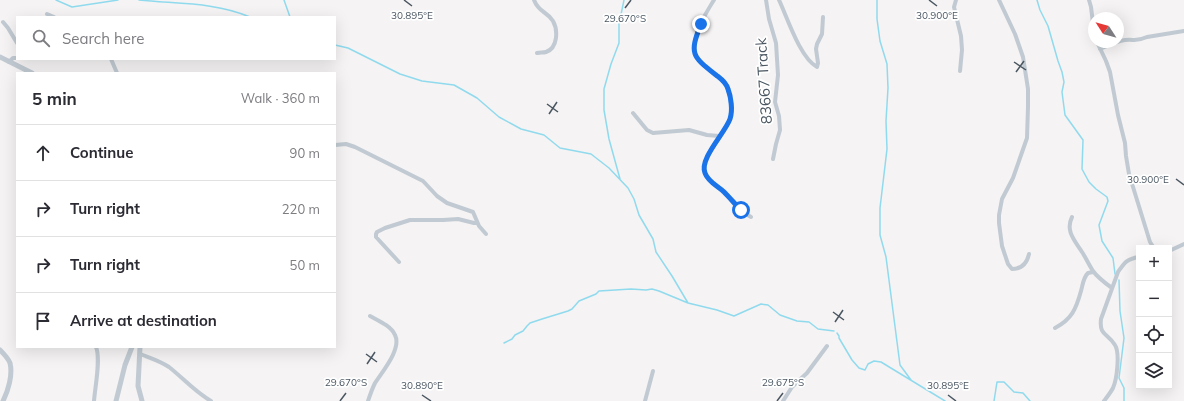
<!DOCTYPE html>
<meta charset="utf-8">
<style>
body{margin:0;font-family:Mulish,sans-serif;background:#f2f2f3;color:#2b2b33}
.controls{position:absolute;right:12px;bottom:12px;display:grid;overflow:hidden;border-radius:0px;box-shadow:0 4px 16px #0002}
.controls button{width:36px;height:36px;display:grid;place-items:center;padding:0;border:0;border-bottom:1px solid #e1e1e2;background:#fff;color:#2b2b33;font:20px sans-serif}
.compass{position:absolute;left:1088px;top:12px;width:36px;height:36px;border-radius:50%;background:#fff;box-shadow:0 4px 16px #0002;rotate:306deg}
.stop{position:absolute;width:12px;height:12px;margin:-9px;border:3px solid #1a73e8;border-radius:50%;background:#fff}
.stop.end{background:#1a73e8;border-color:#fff;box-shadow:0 1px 4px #0008}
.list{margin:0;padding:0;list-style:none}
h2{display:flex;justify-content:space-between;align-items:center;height:52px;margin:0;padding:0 16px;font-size:17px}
h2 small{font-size:13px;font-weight:400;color:#7c7c81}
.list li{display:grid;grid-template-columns:26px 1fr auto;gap:12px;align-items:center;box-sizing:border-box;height:56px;padding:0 16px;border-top:1px solid #e1e1e2}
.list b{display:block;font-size:15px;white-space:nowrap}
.list em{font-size:13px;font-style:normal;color:#7c7c81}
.icon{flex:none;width:22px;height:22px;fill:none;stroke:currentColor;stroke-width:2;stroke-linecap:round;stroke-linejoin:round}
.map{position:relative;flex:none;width:1184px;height:401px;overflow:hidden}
.search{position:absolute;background:#fff;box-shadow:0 4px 16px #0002;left:16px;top:16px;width:320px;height:44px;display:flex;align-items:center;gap:10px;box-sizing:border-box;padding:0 14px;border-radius:0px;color:#7c7c81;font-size:15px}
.panel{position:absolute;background:#fff;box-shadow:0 4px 16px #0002;left:16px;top:72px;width:320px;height:276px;border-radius:0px}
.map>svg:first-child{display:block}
</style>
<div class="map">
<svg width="1184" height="401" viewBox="0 0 1184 401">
<rect width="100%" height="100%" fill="#f5f3f3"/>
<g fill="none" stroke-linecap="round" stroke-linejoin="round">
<path stroke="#90daee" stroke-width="1.5" d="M 56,0 L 72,7 L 118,0
M 139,0 C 176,4 215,2 250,17
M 284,0 L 290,17
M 877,0 L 877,19 L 880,41 L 887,64 L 888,88 L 886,121 L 887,149 L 880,208 L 880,235 L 886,257 L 900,365 L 911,380
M 1037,0 L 1040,10 L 1048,26 L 1058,61 L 1062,72 L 1064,82 L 1062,92 L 1065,115 L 1083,140 L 1082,169 L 1089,182 L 1096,189 L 1107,197 L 1108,201 L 1099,225 L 1102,241 L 1113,258 L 1115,274
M 335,45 L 348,48 L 400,74 L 422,81 L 454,85 L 477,98 L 499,117 L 521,129 L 544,135 L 560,148 L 591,154 L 609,168 L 628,188 L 634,199 L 639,215 L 653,239 L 656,252 L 672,276 L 688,303
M 620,179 L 609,139 L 604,110 L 604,89 L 611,64 L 619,43 L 619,24 L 624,0
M 1119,280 L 1120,311 L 1124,338 L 1119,378 L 1124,388 L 1124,401
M 837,333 L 839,336 L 839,338 L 852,360 L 859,368 L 865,370 L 868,364 L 874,361 L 881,362 L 945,401
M 504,343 L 512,339 L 515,335 L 523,331 L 527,326 L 530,323 L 542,319 L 568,311 L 572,309 L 579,301 L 596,294 L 599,291 L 631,289 L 646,290 L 652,289 L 659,291 L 688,303 L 717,310 L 734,316 L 761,304 L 768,305 L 780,315 L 797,321 L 809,322 L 818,329 L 834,331
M 994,401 L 997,382 L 1004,382 L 1014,392 L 1023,393 L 1030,401"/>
<path stroke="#c1cad2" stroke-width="4" d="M 534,0 C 539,13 547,11 553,21 C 558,30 558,48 546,52 C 543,53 540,52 537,53
M 714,0 C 706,12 688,44 697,58 C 704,67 715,74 724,81 C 727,86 729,91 730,98 C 731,105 732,112 730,119 C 725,133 699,159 705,173 C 708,182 718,186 725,192 C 729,196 732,202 736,206 C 741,211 746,214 751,217
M 766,0 L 769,19 L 776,43 L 778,75 L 775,102 L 779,116 L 780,130 L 776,144 L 773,159
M 779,0 C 787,17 800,58 817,67 L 818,63 L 816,49 L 817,44 L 822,34 L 823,17
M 956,0 L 954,7 L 961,36 L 962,50 L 960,71
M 999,0 L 1015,34 L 1023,57 L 1028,89 L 1028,107 L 1027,138 L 1013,178 L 1002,199 L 999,215 L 999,223 L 1002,246 L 1008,264 L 1012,269 C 1022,269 1027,263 1029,254
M 1089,0 L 1091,7 L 1094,31
M 47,14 L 54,17
M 3,22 L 8,28 L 17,43
M 1097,42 L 1106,61 L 1110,72 L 1118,115 L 1125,143 L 1126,156 L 1129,174 L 1150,242 L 1154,248
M 1100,49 C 1107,46 1117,41 1125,40 C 1135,39 1136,42 1147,37 L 1184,31
M 111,59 L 117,73
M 9,62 L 13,58 L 17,58
M 633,113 L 647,130 L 653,133 L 689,130 L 707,135 L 719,136
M 335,145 L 346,144 L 355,147 L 423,181 L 437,196 L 447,203 L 473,212 L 479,226 L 486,234
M 1072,217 C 1065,231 1075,241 1082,252 C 1086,258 1089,265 1093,271 C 1098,278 1105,283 1112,288
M 1169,251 L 1184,244
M 399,262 L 376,237 L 376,234 L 377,232 L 385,228 L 410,220 L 443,220 L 458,219 L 474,223 L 477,223
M 1055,328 C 1072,319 1076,309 1081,291 C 1083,284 1083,278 1088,273 L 1093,272
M 140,354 C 150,358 160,361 169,367 C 183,378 195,392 211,401
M 94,401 C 95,387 101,359 96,347
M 368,401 C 370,395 372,389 375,383 C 382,372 402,349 395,335 C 391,326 379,321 370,316
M 645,401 L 653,371
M 783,401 L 792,387 L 807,373 L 827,346
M 1104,401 C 1107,397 1111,392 1113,388 C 1117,379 1120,353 1115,345 C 1108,333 1099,336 1101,319 L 1118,272 C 1125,262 1127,259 1139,257"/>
<path stroke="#c1cad2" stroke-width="5" d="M 0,57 L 32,73
M 140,347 L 138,386 L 142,401
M 0,350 C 4,354 8,358 10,363 C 13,375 8,391 3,401
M 116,401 L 125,365 L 132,347"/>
</g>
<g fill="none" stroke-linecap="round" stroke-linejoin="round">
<path stroke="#1a73e8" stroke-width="5" d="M 701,24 C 689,54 692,56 716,75 C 721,79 726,82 728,89 C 731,97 733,110 730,119 C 725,133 699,159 705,173 C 708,182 718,186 724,192 C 730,198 735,204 741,210"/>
</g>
<path fill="none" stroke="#4a5661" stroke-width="1.5" d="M 404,0 L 412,6M 929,0 L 937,6M 625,8 L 631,0M 1014,62 L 1026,70M 1016,72 L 1024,61M 547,104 L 558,112M 549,114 L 557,102M 1176,179 L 1184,185M 833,312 L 844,320M 835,322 L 843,310M 366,354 L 377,362M 367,364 L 375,352M 422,395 L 431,401M 948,395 L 956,401M 340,401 L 346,393M 777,401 L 783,393"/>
<g text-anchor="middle" stroke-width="3.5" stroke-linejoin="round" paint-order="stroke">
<g font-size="15" fill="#4a5661" stroke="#fff">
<text transform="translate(764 81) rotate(-94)" y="5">83667 Track</text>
</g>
</g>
<g font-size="10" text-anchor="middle" fill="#4a5661" stroke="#fff" stroke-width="3.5" stroke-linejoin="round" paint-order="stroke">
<text x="412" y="19">30.895°E</text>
<text x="937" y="19">30.900°E</text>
<text x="625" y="22">29.670°S</text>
<text x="1148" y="183">30.900°E</text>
<text x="346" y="386">29.670°S</text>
<text x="783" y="386">29.675°S</text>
<text x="422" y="389">30.890°E</text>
<text x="948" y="389">30.895°E</text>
</g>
</svg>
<div class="controls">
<button>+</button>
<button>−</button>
<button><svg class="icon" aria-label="locate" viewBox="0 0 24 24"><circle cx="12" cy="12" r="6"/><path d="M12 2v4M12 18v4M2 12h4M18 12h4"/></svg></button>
<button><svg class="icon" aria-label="layers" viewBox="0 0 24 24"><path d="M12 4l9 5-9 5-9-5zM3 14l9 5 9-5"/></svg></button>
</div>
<svg class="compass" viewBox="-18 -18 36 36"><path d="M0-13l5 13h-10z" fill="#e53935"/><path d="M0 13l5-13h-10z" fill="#7c7c81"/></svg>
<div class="stop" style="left:741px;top:210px"></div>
<div class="stop end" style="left:701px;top:24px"></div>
<div class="search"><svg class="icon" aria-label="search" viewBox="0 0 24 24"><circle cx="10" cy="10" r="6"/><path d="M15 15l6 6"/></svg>Search here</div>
<section class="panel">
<h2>5 min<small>Walk · 360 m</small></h2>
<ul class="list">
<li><svg class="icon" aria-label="ahead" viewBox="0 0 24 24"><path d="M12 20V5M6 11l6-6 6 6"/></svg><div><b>Continue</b></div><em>90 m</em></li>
<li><svg class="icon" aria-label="right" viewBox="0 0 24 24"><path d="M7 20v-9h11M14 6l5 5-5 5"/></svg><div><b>Turn right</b></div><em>220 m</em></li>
<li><svg class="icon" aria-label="right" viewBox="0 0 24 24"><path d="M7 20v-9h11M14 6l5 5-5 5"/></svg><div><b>Turn right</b></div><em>50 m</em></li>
<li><svg class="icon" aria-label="arrive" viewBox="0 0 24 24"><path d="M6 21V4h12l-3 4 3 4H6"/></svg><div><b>Arrive at destination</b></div></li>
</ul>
</section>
</div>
